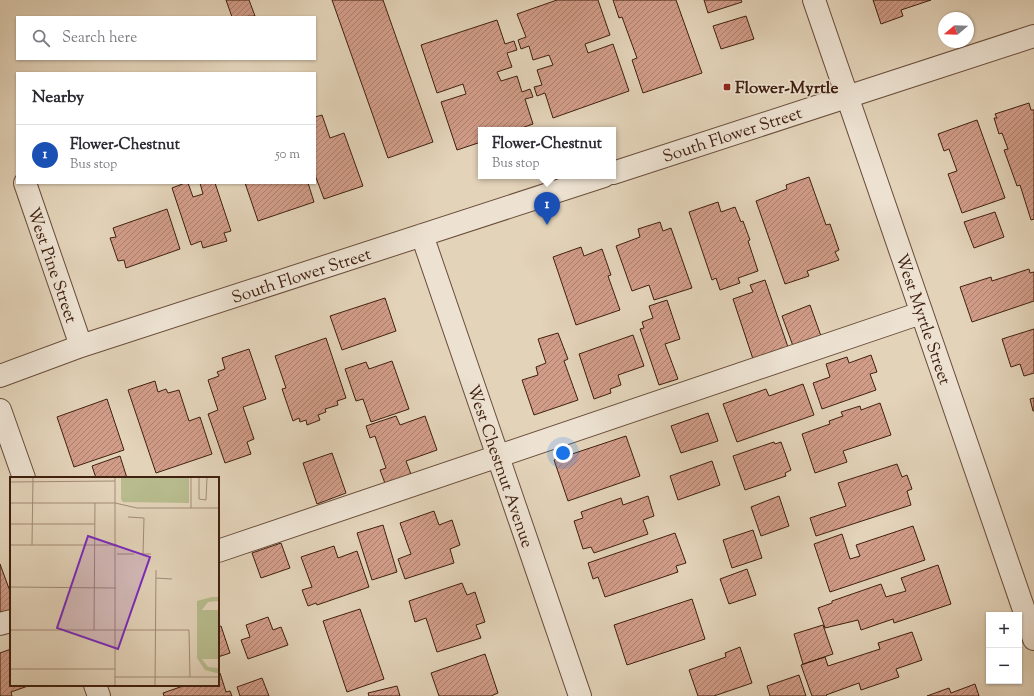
<!DOCTYPE html>
<meta charset="utf-8">
<style>
body{margin:0;font-family:"Sorts Mill Goudy",serif;background:#f7f7f7;color:#2b2b33}
.controls{position:absolute;right:12px;bottom:12px;display:grid;overflow:hidden;border-radius:0px;box-shadow:0 1px 3px #0004}
.controls button{width:36px;height:36px;display:grid;place-items:center;padding:0;border:0;border-bottom:1px solid #e1e1e2;background:#fff;color:#2b2b33;font:20px sans-serif}
.compass{position:absolute;left:938px;top:12px;width:36px;height:36px;border-radius:50%;background:#fff;box-shadow:0 1px 3px #0004;rotate:251deg}
.you{position:absolute;left:563px;top:453px;width:14px;height:14px;margin:-10px;border:3px solid #fff;border-radius:50%;background:#1a73e8;box-shadow:0 0 0 6px #1a73e833}
.badge{display:grid;place-items:center;width:26px;height:26px;border-radius:50%;background:#8f2418;color:#fff;font-size:13px;font-weight:700}
.pin{position:absolute;translate:-50% -33px;filter:drop-shadow(0 1px 2px #0008)}
.pin::after{content:'';position:absolute;top:21px;width:14px;height:12px;background:inherit;clip-path:polygon(0 0,100% 0,50% 100%)}
.popup{position:absolute;left:478px;top:127px;width:138px;height:52px;box-sizing:border-box;display:grid;place-content:center;border-radius:0px;background:#fff;filter:drop-shadow(0 1px 3px #0005);font-size:13px;white-space:nowrap;color:#7c7c81}
.popup b{font-size:15px;color:#2b2b33}
.popup::after{content:'';position:absolute;left:50%;top:100%;margin-left:-8px;border:8px solid transparent;border-top-color:#fff}
.list{margin:0;padding:0;list-style:none}
h2{display:flex;justify-content:space-between;align-items:center;height:52px;margin:0;padding:0 16px;font-size:17px}
h2 small{font-size:13px;font-weight:400;color:#7c7c81}
.list li{display:grid;grid-template-columns:26px 1fr auto;gap:12px;align-items:center;box-sizing:border-box;height:60px;padding:0 16px;border-top:1px solid #e1e1e2}
.list b{display:block;font-size:15px;white-space:nowrap}
.list p{margin:0;font-size:13px;white-space:nowrap;color:#7c7c81}
.list em{font-size:13px;font-style:normal;color:#7c7c81}
.icon{flex:none;width:22px;height:22px;fill:none;stroke:currentColor;stroke-width:2;stroke-linecap:round;stroke-linejoin:round}
.map{position:relative;flex:none;width:1034px;height:696px;overflow:hidden}
.search{position:absolute;background:#fff;box-shadow:0 1px 3px #0004;left:16px;top:16px;width:300px;height:44px;display:flex;align-items:center;gap:10px;box-sizing:border-box;padding:0 14px;border-radius:0px;color:#7c7c81;font-size:15px}
.panel{position:absolute;background:#fff;box-shadow:0 1px 3px #0004;left:16px;top:72px;width:300px;height:112px;border-radius:0px}
.map>svg:first-child{display:block}
</style>
<div class="map">
<svg width="1034" height="696" viewBox="0 0 1034 696">
<defs>
<pattern id="building-hatch" width="6" height="6" patternUnits="userSpaceOnUse"><rect width="6" height="6" fill="#d19c88"/><path d="M-1 1l2-2M0 6l6-6M5 7l2-2" fill="none" stroke="#ab7f6e"/></pattern>
</defs>
<rect width="100%" height="100%" fill="#e3d3b9"/>
<filter id="stains"><feTurbulence type="fractalNoise" baseFrequency=".005" numOctaves="4"/><feColorMatrix values="0 0 0 0 .2 0 0 0 0 .09 0 0 0 0 .02 0 0 0 .5 -.17"/></filter>
<radialGradient id="worn" r=".72"><stop offset=".6" stop-color="#630" stop-opacity="0"/><stop offset="1" stop-color="#630" stop-opacity=".3"/></radialGradient>
<path fill="url(#building-hatch)" stroke="#40200f" d="M 226,0 L 249,0 L 255,16 L 232,17 Z
M 332,0 L 383,0 L 433,142 L 388,158 Z
M 557,0 L 598,0 L 610,35 L 585,44 L 588,53 L 613,44 L 629,91 L 553,118 L 545,93 L 537,96 L 534,87 L 542,85 L 537,70 L 553,65 L 549,55 L 533,60 L 529,46 L 521,49 L 518,40 L 526,37 L 517,14 Z
M 613,0 L 676,0 L 702,73 L 643,93 L 632,60 L 637,58 L 622,17 L 619,18 Z
M 704,0 L 741,0 L 742,2 L 708,13 Z
M 873,0 L 931,0 L 901,10 L 903,16 L 881,24 Z
M 746,16 L 754,39 L 721,49 L 713,26 Z
M 497,20 L 505,44 L 514,41 L 517,50 L 507,53 L 512,67 L 497,72 L 501,81 L 517,76 L 522,92 L 530,89 L 533,97 L 525,99 L 533,124 L 516,130 L 481,130 L 481,142 L 457,150 L 441,102 L 466,94 L 463,84 L 437,93 L 421,45 Z
M 1029,103 L 1031,110 L 1034,110 L 1034,219 L 1031,220 L 1020,185 L 1017,186 L 1004,150 L 1008,149 L 1002,133 L 999,134 L 994,118 L 997,118 L 995,114 Z
M 322,115 L 330,138 L 344,133 L 363,186 L 324,199 L 315,175 L 315,117 Z
M 977,120 L 1005,198 L 962,213 L 948,174 L 957,171 L 949,149 L 944,151 L 938,134 Z
M 809,177 L 826,225 L 830,224 L 839,250 L 835,252 L 839,260 L 807,271 L 809,276 L 785,284 L 756,201 L 787,189 L 786,185 Z
M 185,183 L 188,183 L 193,197 L 203,194 L 200,183 L 215,183 L 231,231 L 224,233 L 227,241 L 203,248 L 201,241 L 191,245 L 172,188 Z
M 245,183 L 308,183 L 314,202 L 258,221 Z
M 718,202 L 721,212 L 735,207 L 741,222 L 743,221 L 750,240 L 748,241 L 758,271 L 738,278 L 740,283 L 720,290 L 716,278 L 712,280 L 689,212 Z
M 167,209 L 180,249 L 126,268 L 124,260 L 118,261 L 110,238 L 116,237 L 113,228 Z
M 995,212 L 1004,237 L 974,248 L 964,222 Z
M 660,222 L 663,231 L 671,228 L 692,288 L 654,300 L 649,285 L 632,291 L 616,246 L 640,237 L 638,229 Z
M 581,247 L 584,256 L 602,249 L 611,275 L 608,276 L 620,310 L 576,325 L 553,257 Z
M 1029,269 L 1030,273 L 1034,272 L 1034,301 L 972,322 L 960,287 L 991,277 L 992,281 Z
M 765,280 L 789,350 L 754,362 L 733,299 L 753,292 L 750,285 Z
M 385,298 L 396,331 L 342,350 L 330,316 Z
M 667,300 L 680,339 L 665,344 L 678,379 L 659,385 L 640,329 L 644,328 L 642,322 L 653,318 L 649,306 Z
M 810,305 L 821,336 L 793,346 L 782,316 Z
M 1034,329 L 1034,373 L 1024,376 L 1020,364 L 1011,367 L 1002,339 Z
M 558,333 L 568,359 L 564,361 L 578,400 L 534,415 L 522,380 L 538,375 L 536,367 L 546,363 L 538,339 Z
M 633,335 L 644,366 L 618,375 L 621,385 L 610,389 L 611,393 L 594,399 L 579,354 Z
M 326,338 L 346,398 L 337,401 L 338,405 L 325,409 L 326,412 L 318,415 L 320,420 L 307,425 L 306,420 L 300,422 L 299,418 L 293,421 L 282,389 L 286,388 L 275,356 Z
M 249,349 L 266,399 L 243,407 L 254,439 L 247,442 L 251,454 L 225,463 L 208,414 L 218,410 L 208,380 L 219,376 L 217,372 L 225,369 L 222,358 Z
M 871,355 L 877,372 L 870,374 L 876,390 L 822,409 L 813,383 L 830,377 L 826,364 L 847,357 L 849,363 Z
M 392,361 L 409,409 L 371,422 L 363,399 L 356,401 L 345,369 L 366,362 L 369,369 Z
M 155,381 L 158,392 L 166,389 L 168,393 L 179,390 L 189,421 L 200,417 L 212,454 L 156,473 L 128,390 Z
M 803,384 L 814,415 L 737,442 L 723,404 L 766,389 L 769,396 Z
M 1034,398 L 1034,411 L 1033,411 L 1030,399 Z
M 107,399 L 124,450 L 74,467 L 57,417 Z
M 880,403 L 891,435 L 843,451 L 847,462 L 815,473 L 802,434 L 830,424 L 829,421 L 843,416 L 841,412 L 860,406 L 861,410 Z
M 708,413 L 718,441 L 681,453 L 671,426 Z
M 396,416 L 400,425 L 425,416 L 437,450 L 406,461 L 412,477 L 386,486 L 380,470 L 386,468 L 375,436 L 370,438 L 366,426 Z
M 626,436 L 640,476 L 568,501 L 554,460 Z
M 774,442 L 775,444 L 781,442 L 791,470 L 785,473 L 786,476 L 745,490 L 733,456 Z
M 332,453 L 346,493 L 317,504 L 303,463 Z
M 120,456 L 127,478 L 96,478 L 92,466 Z
M 712,461 L 720,485 L 678,500 L 670,476 Z
M 897,464 L 902,477 L 907,475 L 912,489 L 907,491 L 911,505 L 816,536 L 810,518 L 846,506 L 838,483 Z
M 648,496 L 654,516 L 643,520 L 648,534 L 594,553 L 591,547 L 583,549 L 574,521 L 583,518 L 581,512 L 621,498 L 623,505 Z
M 779,496 L 789,526 L 761,536 L 751,507 Z
M 434,511 L 439,525 L 452,520 L 460,545 L 450,549 L 454,563 L 405,579 L 398,559 L 411,554 L 400,523 Z
M 383,525 L 397,572 L 372,580 L 357,533 Z
M 913,526 L 925,560 L 830,592 L 814,544 L 842,534 L 850,559 L 860,556 L 856,545 Z
M 753,530 L 762,558 L 732,568 L 723,540 Z
M 675,533 L 686,563 L 676,566 L 678,572 L 605,597 L 598,577 L 593,579 L 588,563 Z
M 281,543 L 290,568 L 261,578 L 252,553 Z
M 334,546 L 338,558 L 357,551 L 369,587 L 317,605 L 316,603 L 308,606 L 302,590 L 312,587 L 301,557 Z
M 0,564 L 11,594 L 11,610 L 0,614 Z
M 938,565 L 951,604 L 894,623 L 893,619 L 861,630 L 858,620 L 825,628 L 818,608 L 832,603 L 832,601 L 881,584 L 886,597 L 906,591 L 901,578 Z
M 747,569 L 756,595 L 729,604 L 720,579 Z
M 462,583 L 467,595 L 475,592 L 485,622 L 476,625 L 481,638 L 437,652 L 426,618 L 415,622 L 409,601 Z
M 692,599 L 705,639 L 627,665 L 614,625 Z
M 360,609 L 384,679 L 347,692 L 323,621 Z
M 268,617 L 273,630 L 281,627 L 288,645 L 248,659 L 241,640 L 250,637 L 246,625 Z
M 823,625 L 833,654 L 803,664 L 794,634 Z
M 221,626 L 230,653 L 218,657 L 218,627 Z
M 912,632 L 922,660 L 896,669 L 899,677 L 861,690 L 859,683 L 826,695 L 827,696 L 812,696 L 801,665 L 825,657 L 828,666 L 880,649 L 878,643 Z
M 740,647 L 752,683 L 714,696 L 698,696 L 689,670 L 726,657 L 725,653 Z
M 11,649 L 11,685 L 28,686 L 11,692 L 12,696 L 0,696 L 0,653 Z
M 485,654 L 498,693 L 491,696 L 439,696 L 431,673 Z
M 220,673 L 226,692 L 230,691 L 232,696 L 164,696 L 163,693 L 186,685 L 218,685 L 218,674 Z
M 799,675 L 806,696 L 770,696 L 767,686 Z
M 262,678 L 269,696 L 240,696 L 237,687 Z
M 975,684 L 979,696 L 927,696 L 949,688 L 951,693 Z
M 397,686 L 400,696 L 369,696 L 368,693 Z"/>
<g fill="none" stroke-linecap="round" stroke-linejoin="round">
<defs>
<path id="minor" d="M 814,0 L 1034,639
M 613,173 L 1034,36
M 25,183 L 81,346
M 422,235 L 580,696
M 0,376 L 81,346 L 604,176
M 0,410 L 24,478
M 218,551 L 921,313
M 0,624 L 11,621
M 95,685 L 99,696"/>
</defs>
<use href="#minor" stroke="#694d3a" stroke-width="24"/>
<use href="#minor" stroke="#ede2d2" stroke-width="22"/>
</g>
<rect fill="#8f2418" stroke="#ede2d2" stroke-width="1.5" x="723" y="83" width="8" height="8" rx="2"/>
<g text-anchor="middle" stroke-width="3" stroke-linejoin="round" paint-order="stroke">
<g font-size="17" font-weight="bold" fill="#40200f" stroke="#ede2d2" text-anchor="start">
<text x="735" y="93">Flower-Myrtle</text>
</g>
<g font-size="17" fill="#40200f" stroke="#ede2d2">
<text transform="translate(732 134) rotate(-18)" y="6">South Flower Street</text>
<text transform="translate(53 265) rotate(71)" y="6">West Pine Street</text>
<text transform="translate(301 275) rotate(-18)" y="6">South Flower Street</text>
<text transform="translate(924 319) rotate(71)" y="6">West Myrtle Street</text>
<text transform="translate(501 466) rotate(71)" y="6">West Chestnut Avenue</text>
</g>
</g>
<g transform="translate(10 477)">
<rect width="209" height="209" fill="#e3d3b9"/>
<path d="M 202,120 L 209,120 L 209,124 L 198,125 L 192,133 L 209,133 L 209,182 L 192,182 L 198,190 L 209,191 L 209,196 L 206,196 L 195,193 L 187,181 L 187,124 Z" fill="#b7bb8d"/>
<path d="M 111,0 L 179,0 L 179,26 L 113,25 L 111,22 Z" fill="#b7bb8d"/>
<path fill="none" stroke="#a28b75" stroke-width="1" d="M 181,0 L 181,31M 189,0 L 189,22 L 196,23 L 197,0M 0,5 L 105,4M 0,26 L 105,26 L 127,31 L 209,31M 118,40 L 134,41 L 133,77 L 141,77M 0,47 L 85,47M 0,68 L 107,68M 22,68 L 23,0M 107,77 L 124,77M 146,101 L 162,102M 0,110 L 106,111M 0,153 L 179,153 L 180,200M 84,153 L 85,26M 0,192 L 105,192M 105,200 L 209,200M 105,209 L 105,0M 145,209 L 146,93"/>
<path fill="#7b2cbf" fill-opacity="0.15" stroke="#7b2cbf" stroke-width="2" d="M 78,59 L 140,80 L 108,172 L 47,151 Z"/>
<rect width="209" height="209" fill="none" stroke="#40200f" stroke-width="2"/>
</g>
<rect width="100%" height="100%" filter="url(#stains)"/>
<rect width="100%" height="100%" fill="url(#worn)"/>
</svg>
<div class="controls">
<button>+</button>
<button>−</button>
</div>
<svg class="compass" viewBox="-18 -18 36 36"><path d="M0-13l5 13h-10z" fill="#e53935"/><path d="M0 13l5-13h-10z" fill="#7c7c81"/></svg>
<div class="you"></div>
<div class="pin badge" style="left:547px;top:225px;background:#1a4fb4">1</div>
<div class="popup"><b>Flower-Chestnut</b>Bus stop</div>
<div class="search"><svg class="icon" aria-label="search" viewBox="0 0 24 24"><circle cx="10" cy="10" r="6"/><path d="M15 15l6 6"/></svg>Search here</div>
<section class="panel">
<h2>Nearby<small></small></h2>
<ul class="list">
<li><span class="badge" style="background:#1a4fb4">1</span><div><b>Flower-Chestnut</b><p>Bus stop</p></div><em>50 m</em></li>
</ul>
</section>
</div>
